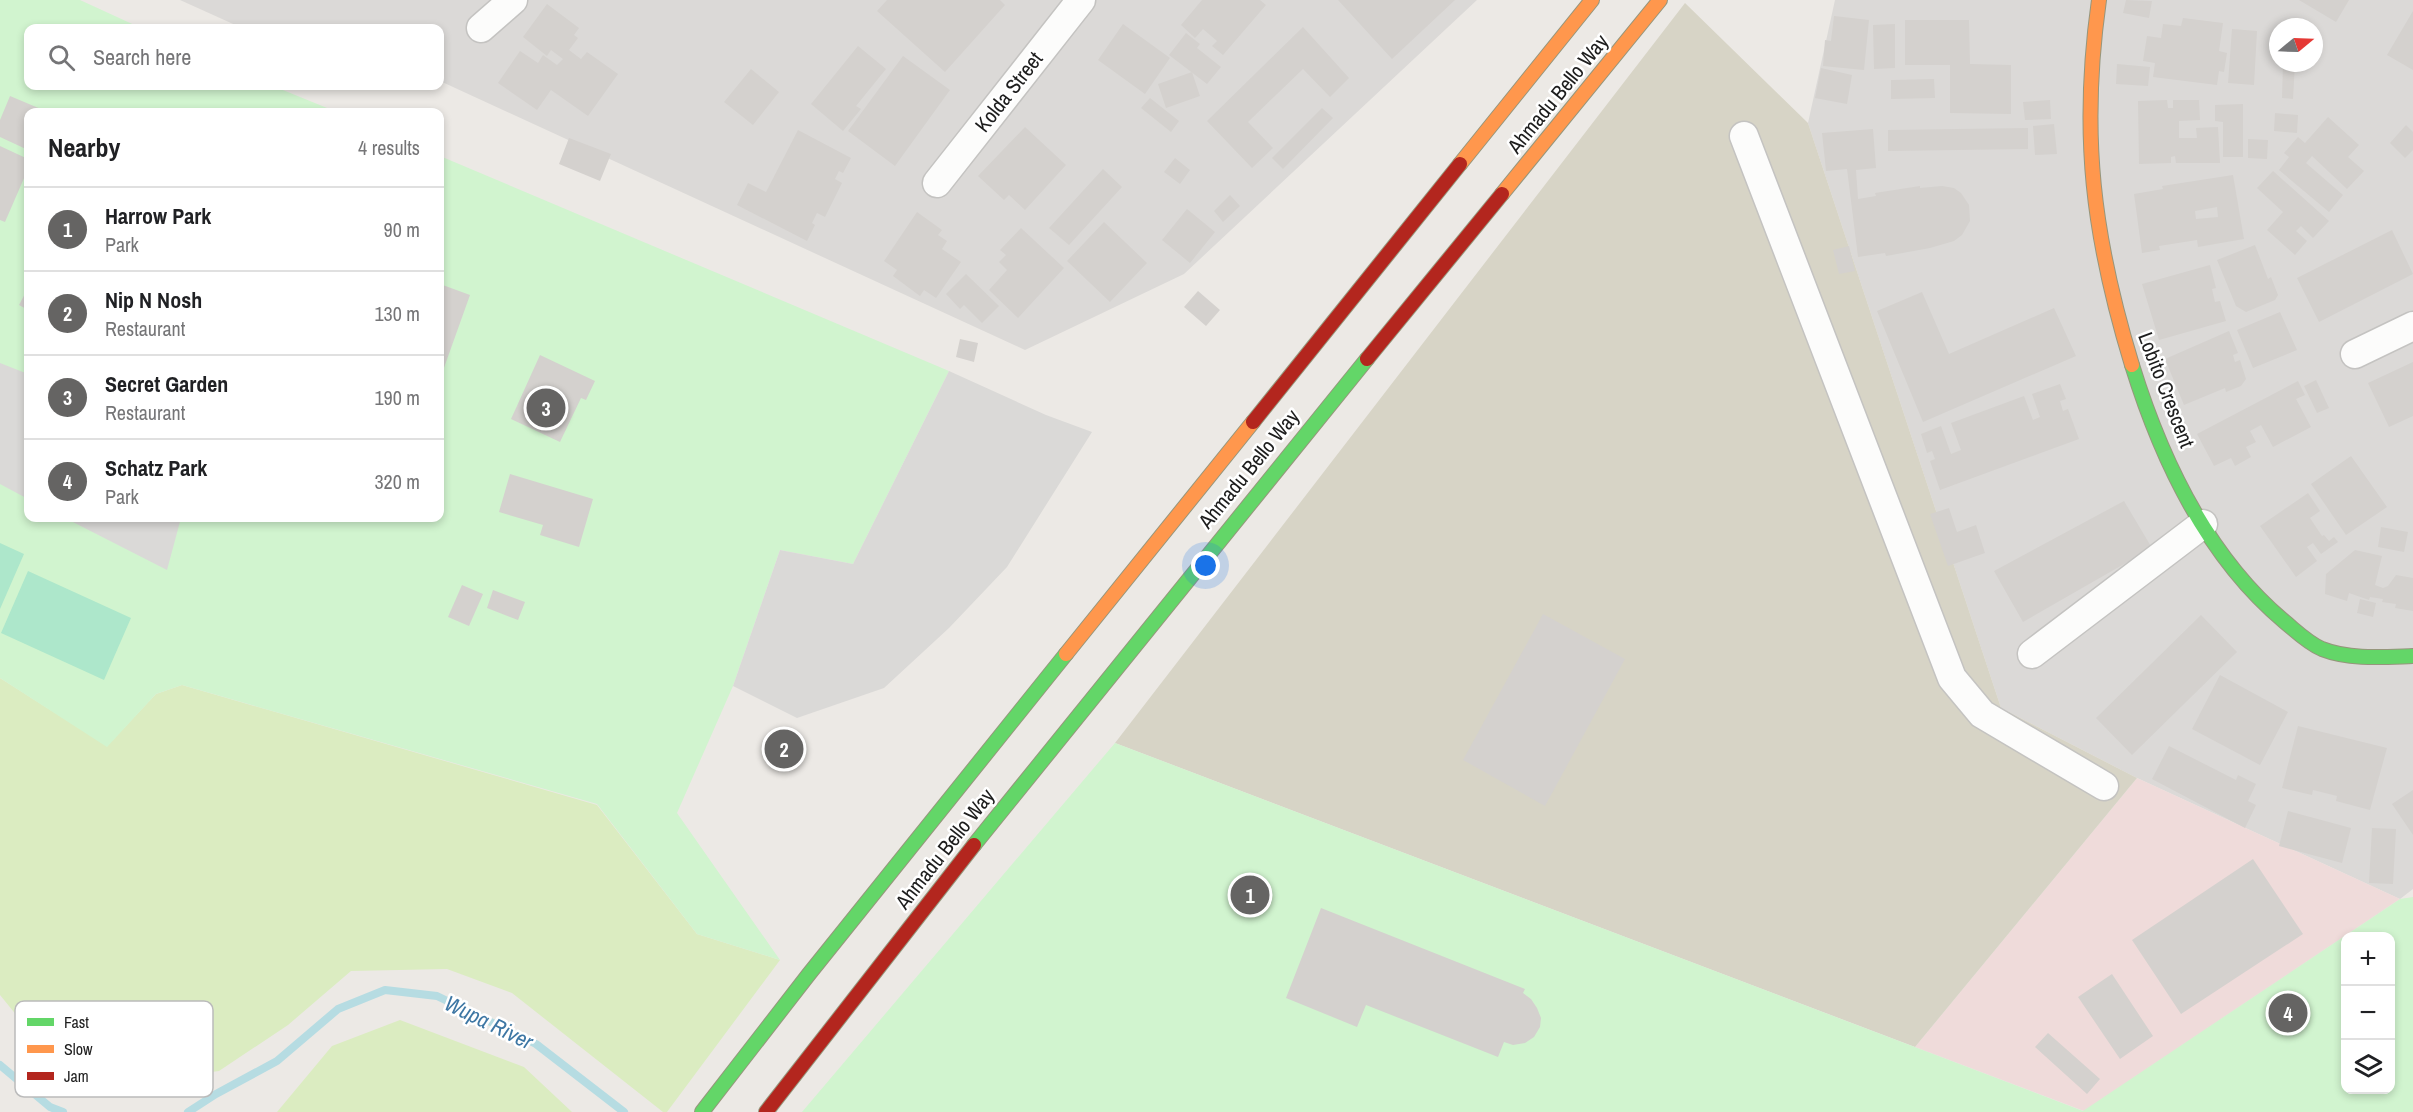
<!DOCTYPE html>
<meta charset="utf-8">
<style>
body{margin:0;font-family:"Archivo Narrow",sans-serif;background:#f6f6f6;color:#202124}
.controls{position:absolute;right:18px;bottom:18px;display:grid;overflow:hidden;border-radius:12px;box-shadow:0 3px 9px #0003}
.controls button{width:54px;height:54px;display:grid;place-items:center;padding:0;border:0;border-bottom:2px solid #e0e0e0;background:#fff;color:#202124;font:30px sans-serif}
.compass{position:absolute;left:2269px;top:18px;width:54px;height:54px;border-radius:50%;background:#fff;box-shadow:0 3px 9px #0003;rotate:71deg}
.you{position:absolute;left:1206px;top:566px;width:21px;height:21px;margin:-15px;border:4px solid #fff;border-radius:50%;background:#1a73e8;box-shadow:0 0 0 9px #1a73e833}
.badge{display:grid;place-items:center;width:39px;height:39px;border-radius:50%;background:#656463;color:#fff;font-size:20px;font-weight:700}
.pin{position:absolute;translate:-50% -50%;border:3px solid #fff;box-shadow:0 2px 6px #0006}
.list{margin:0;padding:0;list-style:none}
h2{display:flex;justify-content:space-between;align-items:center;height:78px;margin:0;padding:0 24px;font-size:26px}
h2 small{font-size:20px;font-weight:400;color:#757577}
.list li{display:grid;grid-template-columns:39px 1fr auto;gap:18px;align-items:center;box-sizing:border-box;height:84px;padding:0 24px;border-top:2px solid #e0e0e0}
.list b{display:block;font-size:22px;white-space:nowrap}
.list p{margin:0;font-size:20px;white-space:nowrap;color:#757577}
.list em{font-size:20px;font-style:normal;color:#757577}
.icon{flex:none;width:33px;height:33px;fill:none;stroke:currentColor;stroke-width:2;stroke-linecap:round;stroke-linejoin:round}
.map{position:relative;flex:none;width:2413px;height:1112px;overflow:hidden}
.search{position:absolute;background:#fff;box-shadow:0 3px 9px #0003;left:24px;top:24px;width:420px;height:66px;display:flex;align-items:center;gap:15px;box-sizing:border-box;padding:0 21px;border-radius:12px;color:#757577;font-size:22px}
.panel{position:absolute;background:#fff;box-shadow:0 3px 9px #0003;left:24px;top:108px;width:420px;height:414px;border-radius:12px}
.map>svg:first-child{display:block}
</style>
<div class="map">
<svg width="2413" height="1112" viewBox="0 0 2413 1112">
<rect width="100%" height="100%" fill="#ece9e5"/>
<path fill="#dbd9d7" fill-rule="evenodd" d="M 180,0 L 1477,0 L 1184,274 L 1025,350 L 440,81 L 440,28 L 242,28 Z
M 1835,0 L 2413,0 L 2413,889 L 2400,899 L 2137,778 L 2001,708 L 1808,123 ZM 2278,27 L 2314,27 L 2314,63 L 2278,63 Z"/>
<path fill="#efdbda" d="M 2137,778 L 2400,899 L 2084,1111 L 1915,1047 Z"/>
<path fill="#d7d4c6" d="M 1685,3 L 1808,123 L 2001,708 L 2137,778 L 1915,1047 L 1115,743 Z"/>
<path fill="#dbecc1" d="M 0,678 L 107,746 L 156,694 L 182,685 L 597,805 L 697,934 L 780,960 L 667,1112 L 663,1112 L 512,993 L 447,969 L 351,971 L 288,1025 L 219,1071 L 131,1083 L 68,1066 L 22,1022 L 0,995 Z
M 400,1020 L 524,1067 L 572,1112 L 277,1112 L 332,1046 Z"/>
<path fill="#d1f4cf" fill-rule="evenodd" d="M 0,0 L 80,0 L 141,28 L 28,28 L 28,86 L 273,86 L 337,112 L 28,112 L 28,518 L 440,518 L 440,156 L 949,371 L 853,564 L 780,550 L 733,686 L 677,813 L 780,960 L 697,934 L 597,804 L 182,685 L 156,694 L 107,747 L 0,678 Z
M 1115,743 L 2083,1111 L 2400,899 L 2413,897 L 2413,1112 L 802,1112 ZM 2346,936 L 2390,936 L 2390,1090 L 2346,1090 Z"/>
<path fill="#ade7cb" d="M 0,543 L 24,554 L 0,609 Z
M 28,571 L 131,618 L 104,680 L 1,633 Z"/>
<path fill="#dad9d7" d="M 0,363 L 28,374 L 28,499 L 0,484 Z
M 949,371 L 1046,415 L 1092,432 L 1007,567 L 949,628 L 884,688 L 797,718 L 733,686 L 780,550 L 853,564 Z
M 65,518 L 181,518 L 167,570 Z"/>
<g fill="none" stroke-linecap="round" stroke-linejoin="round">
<path stroke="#b6dce2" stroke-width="8" d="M 0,1065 L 50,1107 L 63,1112
M 188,1112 L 216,1094 L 277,1061 L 338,1009 L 385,990 L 437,996 L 536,1044 L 624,1112"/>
</g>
<path fill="#d4d1ce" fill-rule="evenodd" d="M 887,0 L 1000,0 L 1005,5 L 945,72 L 877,11 Z
M 1202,0 L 1260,0 L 1266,5 L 1223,55 L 1212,46 L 1217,41 L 1203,29 L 1195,38 L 1181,25 Z
M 1338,0 L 1455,0 L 1392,59 Z
M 2126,0 L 2152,1 L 2149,18 L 2123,13 Z
M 2299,0 L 2349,0 L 2336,22 Z
M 547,4 L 579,28 L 574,35 L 578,38 L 569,50 L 581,59 L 587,52 L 618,74 L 588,116 L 551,90 L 537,110 L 498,83 L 520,51 L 538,63 L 543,55 L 557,65 L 563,59 L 551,50 L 547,56 L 523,37 Z
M 2413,11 L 2413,70 L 2387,55 Z
M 1834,16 L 1869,20 L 1864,70 L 1823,66 L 1825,40 L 1831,41 Z
M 2183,18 L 2223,23 L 2219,51 L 2227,53 L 2224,72 L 2219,71 L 2217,85 L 2153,77 L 2155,63 L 2143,61 L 2147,36 L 2161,38 L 2163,24 L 2181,26 Z
M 1905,20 L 1969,20 L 1970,64 L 2011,65 L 2011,114 L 1950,113 L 1950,65 L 1905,65 Z
M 1123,24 L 1170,58 L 1145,94 L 1098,60 Z
M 1895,24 L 1895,68 L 1874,69 L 1873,25 Z
M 1303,27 L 1349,78 L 1330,97 L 1303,69 L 1248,122 L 1273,148 L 1252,168 L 1207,121 Z
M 2232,29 L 2257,31 L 2254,85 L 2228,83 Z
M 1186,33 L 1200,44 L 1197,48 L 1221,67 L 1207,84 L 1169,55 Z
M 858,46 L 886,69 L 856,106 L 861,109 L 843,131 L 811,104 Z
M 903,56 L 950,90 L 895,166 L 848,131 Z
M 2283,63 L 2295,63 L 2293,99 L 2282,98 Z
M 2117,64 L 2150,67 L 2148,86 L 2116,84 Z
M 1821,68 L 1852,75 L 1847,104 L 1815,98 Z
M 751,69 L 779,92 L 753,125 L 724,102 Z
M 1192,72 L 1200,96 L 1166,108 L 1158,84 Z
M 1934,79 L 1935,98 L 1891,99 L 1891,80 Z
M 10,96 L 48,112 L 28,112 L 28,150 L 0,137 L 0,120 Z
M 1150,98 L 1179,121 L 1171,132 L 1141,108 Z
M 2050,100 L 2051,119 L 2025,120 L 2023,102 Z
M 2167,100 L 2168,108 L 2173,108 L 2173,100 L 2199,100 L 2200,120 L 2179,121 L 2179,138 L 2197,138 L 2196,128 L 2218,127 L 2220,163 L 2176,163 L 2175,156 L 2171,157 L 2171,163 L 2139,164 L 2138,101 Z
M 2243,104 L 2243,157 L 2223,157 L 2223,122 L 2215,121 L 2215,105 Z
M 1322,108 L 1333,118 L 1283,169 L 1272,158 Z
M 2275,113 L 2298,115 L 2297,133 L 2274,131 Z
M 2328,117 L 2359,145 L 2348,157 L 2364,171 L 2347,189 L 2312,156 L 2306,163 L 2343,195 L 2329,212 L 2279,170 L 2289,157 L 2284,153 L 2298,137 L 2305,143 Z
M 2054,124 L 2057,154 L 2035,155 L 2033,126 Z
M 2406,125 L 2413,132 L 2413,150 L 2405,158 L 2390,143 Z
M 1025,127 L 1066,165 L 1025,210 L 1009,195 L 1004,200 L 978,176 Z
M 2028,128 L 2028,149 L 1888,151 L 1888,130 Z
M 1873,129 L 1876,168 L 1856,170 L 1858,199 L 1876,196 L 1875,193 L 1920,186 L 1920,188 L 1942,186 L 1954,188 L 1961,193 L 1969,205 L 1970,221 L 1962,235 L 1954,241 L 1930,248 L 1886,256 L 1885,253 L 1858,257 L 1847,169 L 1826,171 L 1822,133 Z
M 798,130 L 851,158 L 843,173 L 839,171 L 835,179 L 842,183 L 825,217 L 817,213 L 812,223 L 815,225 L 807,241 L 737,205 L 748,183 L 766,192 Z
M 569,138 L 611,154 L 600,181 L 559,164 Z
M 2248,139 L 2268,140 L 2267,159 L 2248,158 Z
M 0,146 L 28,159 L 28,169 L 5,222 L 0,220 Z
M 1175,158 L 1190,170 L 1180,184 L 1164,172 Z
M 1103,169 L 1122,187 L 1069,245 L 1049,228 Z
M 2273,171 L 2329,221 L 2313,238 L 2301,226 L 2296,231 L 2307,241 L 2295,255 L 2267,230 L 2283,212 L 2257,188 Z
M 2233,175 L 2244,239 L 2198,247 L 2197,240 L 2159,246 L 2160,250 L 2142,253 L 2134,194 L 2163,189 L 2162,186 ZM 2217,207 L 2218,217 L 2196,219 L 2195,211 Z
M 1230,195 L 1240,206 L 1223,222 L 1214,211 Z
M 1187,209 L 1215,232 L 1190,263 L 1162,240 Z
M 917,212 L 942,230 L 938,235 L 947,241 L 942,249 L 961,262 L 936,298 L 924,290 L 920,296 L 893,276 L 897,270 L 884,261 Z
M 1104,222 L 1147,263 L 1110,302 L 1067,261 Z
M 1021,228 L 1064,268 L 1018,318 L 989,290 L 1007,270 L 999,262 L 1006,255 L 1000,250 Z
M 2392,230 L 2413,274 L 2319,322 L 2297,278 Z
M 2255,245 L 2268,279 L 2271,277 L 2278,295 L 2275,300 L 2246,312 L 2236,306 L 2217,260 Z
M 1849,246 L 1855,271 L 1839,274 L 1833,250 Z
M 2210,265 L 2216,288 L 2212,289 L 2215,302 L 2220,301 L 2226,321 L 2159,340 L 2142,284 Z
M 966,274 L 999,306 L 982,323 L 964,305 L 960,309 L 946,294 Z
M 440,284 L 470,295 L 440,379 Z
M 28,288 L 28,310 L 19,305 Z
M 1198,291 L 1220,310 L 1206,326 L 1184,307 Z
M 1922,292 L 1949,354 L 2054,308 L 2076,356 L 1923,422 L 1877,311 Z
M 2280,312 L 2297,350 L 2253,368 L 2237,330 Z
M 2229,331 L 2238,353 L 2233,355 L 2235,362 L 2240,360 L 2246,379 L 2241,386 L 2226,392 L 2225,388 L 2184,405 L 2165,359 Z
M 960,339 L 978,343 L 974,362 L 956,357 Z
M 540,355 L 595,381 L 586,400 L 581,398 L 560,442 L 511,419 Z
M 2413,362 L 2413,416 L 2389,427 L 2368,383 Z
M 2316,380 L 2329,408 L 2317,413 L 2304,386 Z
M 2298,381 L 2305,395 L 2296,399 L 2311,427 L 2273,447 L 2261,425 L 2250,431 L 2256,442 L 2246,447 L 2251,457 L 2235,466 L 2231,458 L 2214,466 L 2197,434 Z
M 2060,384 L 2066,399 L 2060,401 L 2063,411 L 2068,409 L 2079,439 L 1940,490 L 1930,461 L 1935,459 L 1932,451 L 1927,453 L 1921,434 L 1941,426 L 1951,454 L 1961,450 L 1951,423 L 2024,396 L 2033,420 L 2040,417 L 2032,394 Z
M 2351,456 L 2387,507 L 2346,535 L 2311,484 Z
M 510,474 L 593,499 L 579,547 L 540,535 L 543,525 L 499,512 Z
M 2308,493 L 2320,511 L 2310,518 L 2322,536 L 2324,535 L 2329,541 L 2334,537 L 2338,542 L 2321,554 L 2313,543 L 2307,547 L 2317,561 L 2296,577 L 2260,526 Z
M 2124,501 L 2152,548 L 2023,622 L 1994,571 Z
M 1949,508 L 1957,532 L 1976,525 L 1985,553 L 1948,566 L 1930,514 Z
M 2381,527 L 2408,532 L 2404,552 L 2378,547 Z
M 2355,550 L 2382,556 L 2375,585 L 2383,588 L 2388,586 L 2396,575 L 2413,578 L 2413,611 L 2395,608 L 2396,604 L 2382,602 L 2383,599 L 2370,597 L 2369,600 L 2349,593 L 2347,601 L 2325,594 L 2326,574 Z
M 462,585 L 483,594 L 469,626 L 448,617 Z
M 493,590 L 525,602 L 518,620 L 487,608 Z
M 2360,599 L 2376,603 L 2373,617 L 2357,613 Z
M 1543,614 L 1625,659 L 1545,806 L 1463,760 Z
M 2201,615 L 2237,652 L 2132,755 L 2096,718 Z
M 2220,675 L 2288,712 L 2260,765 L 2192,729 Z
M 2298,726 L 2387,748 L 2370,810 L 2336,801 L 2337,796 L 2313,790 L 2312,795 L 2282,788 Z
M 2169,746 L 2236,780 L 2238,775 L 2256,784 L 2248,801 L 2256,805 L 2245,828 L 2152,779 Z
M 2413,790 L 2413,835 L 2392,804 Z
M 2288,811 L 2351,828 L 2342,863 L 2279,846 Z
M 2372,828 L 2396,829 L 2393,884 L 2369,883 Z
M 2253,859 L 2303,934 L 2181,1014 L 2132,940 Z
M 1321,908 L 1525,989 L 1523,993 L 1531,999 L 1537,1008 L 1541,1018 L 1540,1027 L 1534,1037 L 1525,1043 L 1513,1045 L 1504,1042 L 1498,1057 L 1366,1005 L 1357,1027 L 1286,998 Z
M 2112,974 L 2153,1036 L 2120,1059 L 2078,997 Z
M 2048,1033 L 2100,1079 L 2087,1094 L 2035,1047 Z"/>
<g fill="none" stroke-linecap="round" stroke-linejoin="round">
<defs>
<path id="street" d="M 481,28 L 513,0
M 1744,136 L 1952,678 L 1982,714 L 2104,786
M 937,183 L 1081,0
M 2355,354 L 2413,326
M 2032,654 L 2203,524"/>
<path id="fast" d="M 2132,365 C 2161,459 2208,558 2285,622 C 2296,631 2308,643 2322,649 C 2350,660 2384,657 2413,656
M 974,845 L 1367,359
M 702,1112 L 809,974 L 1066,654"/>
<path id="slow" d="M 2099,0 C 2080,134 2093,237 2132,365
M 1460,164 L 1592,0
M 1502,194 L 1660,0
M 1066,654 L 1253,422"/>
<path id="jam" d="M 1367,359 L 1502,194
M 1253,422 L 1460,164
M 766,1112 L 974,845"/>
</defs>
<use href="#street" stroke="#c4c3c1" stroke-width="31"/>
<use href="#fast" stroke="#96967c" stroke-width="16"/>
<use href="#slow" stroke="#96967c" stroke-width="16"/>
<use href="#jam" stroke="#96967c" stroke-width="16"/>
<use href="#street" stroke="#fcfcfb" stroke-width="28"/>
<use href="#fast" stroke="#63d668" stroke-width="14"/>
<use href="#slow" stroke="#ff974d" stroke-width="14"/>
<use href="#jam" stroke="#b3261e" stroke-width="14"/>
</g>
<g text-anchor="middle" stroke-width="5" stroke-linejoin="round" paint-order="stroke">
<g font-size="21" fill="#1d1d1d" stroke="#fff">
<text transform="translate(1009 92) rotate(-52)" y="7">Kolda Street</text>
<text transform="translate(1558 94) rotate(-51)" y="7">Ahmadu Bello Way</text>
<text transform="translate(2166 390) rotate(69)" y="7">Lobito Crescent</text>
<text transform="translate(1249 469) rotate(-51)" y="7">Ahmadu Bello Way</text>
<text transform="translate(945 849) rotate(-52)" y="7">Ahmadu Bello Way</text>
</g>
<g font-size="22" font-style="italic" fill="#3e77a4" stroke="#fff">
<text transform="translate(489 1022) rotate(26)" y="8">Wupa River</text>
</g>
</g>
<rect x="15" y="1001" width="198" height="96" rx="9" fill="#fff" stroke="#bbb" stroke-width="1.5"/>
<rect x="27" y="1018" width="27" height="8" fill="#63d668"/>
<rect x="27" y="1045" width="27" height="8" fill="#ff974d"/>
<rect x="27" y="1072" width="27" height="8" fill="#b3261e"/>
<g font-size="16" fill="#1d1d1d">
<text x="64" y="1028">Fast</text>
<text x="64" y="1055">Slow</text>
<text x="64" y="1082">Jam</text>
</g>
</svg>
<div class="controls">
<button>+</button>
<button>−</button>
<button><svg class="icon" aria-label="layers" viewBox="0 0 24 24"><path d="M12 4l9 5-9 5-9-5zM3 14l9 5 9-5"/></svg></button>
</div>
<svg class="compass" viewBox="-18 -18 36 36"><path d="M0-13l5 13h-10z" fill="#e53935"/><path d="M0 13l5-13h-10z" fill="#757577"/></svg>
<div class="you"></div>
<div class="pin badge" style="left:1250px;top:895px">1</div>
<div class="pin badge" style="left:784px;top:749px">2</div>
<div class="pin badge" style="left:546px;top:408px">3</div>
<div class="pin badge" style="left:2288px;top:1013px">4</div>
<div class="search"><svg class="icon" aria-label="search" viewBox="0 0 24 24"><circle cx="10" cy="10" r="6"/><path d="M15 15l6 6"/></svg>Search here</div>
<section class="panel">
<h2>Nearby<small>4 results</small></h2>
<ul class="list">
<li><span class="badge">1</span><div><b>Harrow Park</b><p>Park</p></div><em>90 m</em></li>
<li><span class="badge">2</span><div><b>Nip N Nosh</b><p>Restaurant</p></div><em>130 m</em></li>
<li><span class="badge">3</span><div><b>Secret Garden</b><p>Restaurant</p></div><em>190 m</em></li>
<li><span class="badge">4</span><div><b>Schatz Park</b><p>Park</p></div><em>320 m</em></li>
</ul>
</section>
</div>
